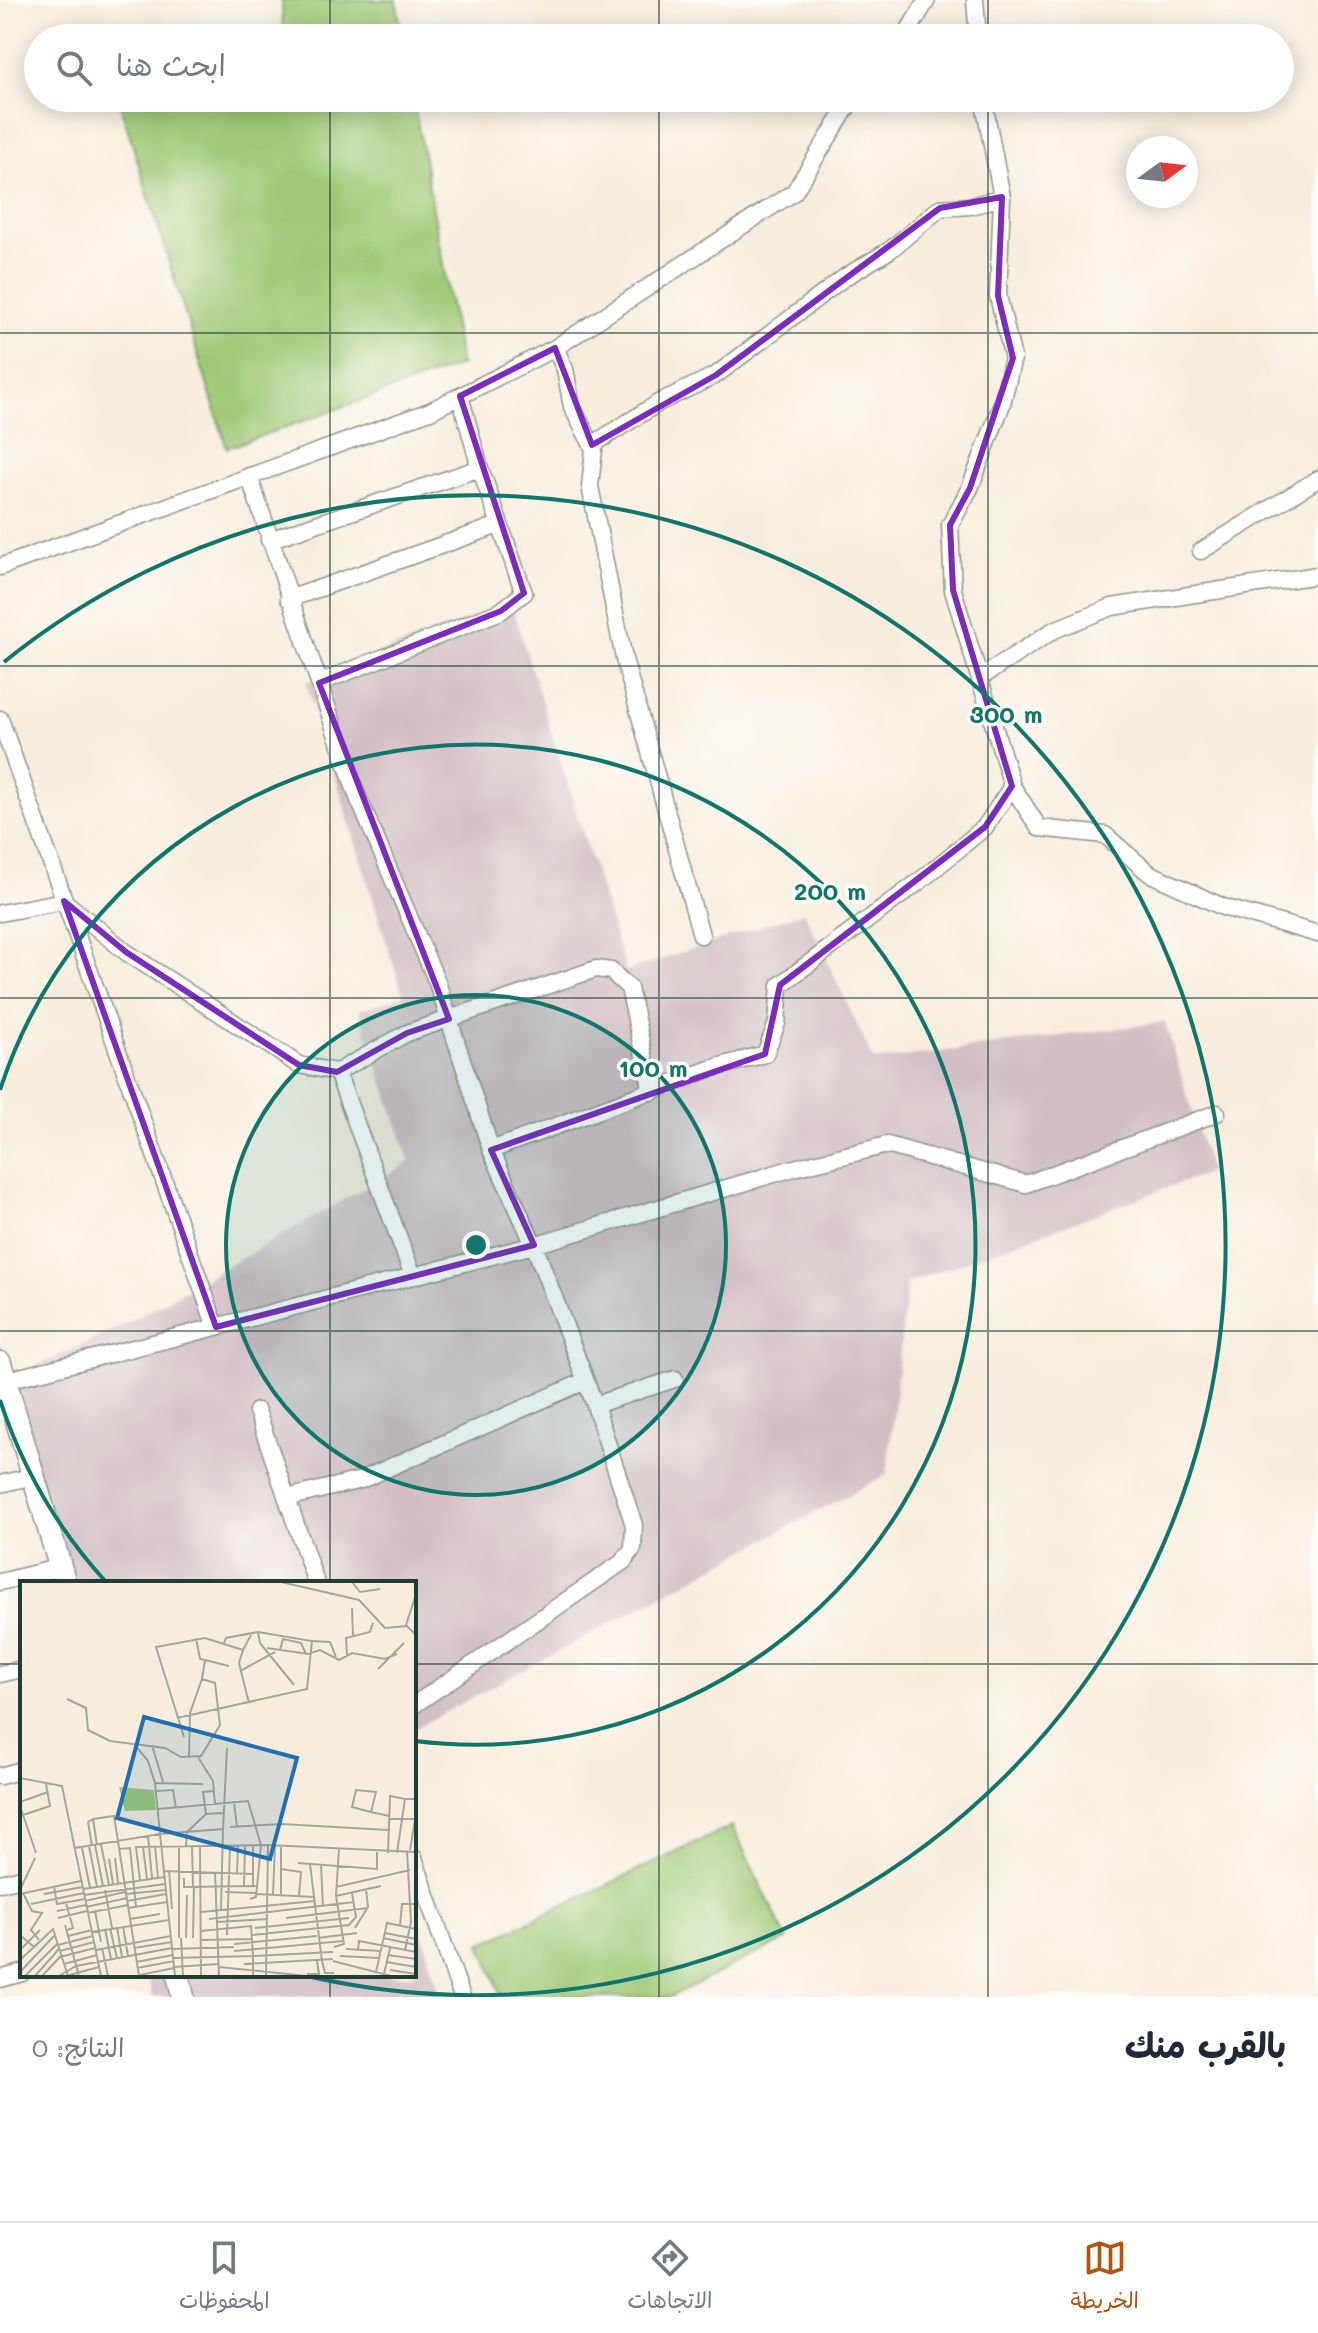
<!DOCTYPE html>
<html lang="ar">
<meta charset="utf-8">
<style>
body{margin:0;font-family:Mali,"Playpen Sans Arabic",sans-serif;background:#f6f6f7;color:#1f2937;direction:rtl}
.compass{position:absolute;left:1126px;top:136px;width:72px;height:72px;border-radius:50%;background:#fff;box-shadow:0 4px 20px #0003;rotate:75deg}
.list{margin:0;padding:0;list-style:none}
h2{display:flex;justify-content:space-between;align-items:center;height:104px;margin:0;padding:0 32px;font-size:34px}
h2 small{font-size:26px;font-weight:400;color:#747a83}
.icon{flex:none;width:44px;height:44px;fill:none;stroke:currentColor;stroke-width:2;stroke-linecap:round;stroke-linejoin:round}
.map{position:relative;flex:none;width:1318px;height:1997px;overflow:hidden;direction:ltr}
.search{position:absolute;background:#fff;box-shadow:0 4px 20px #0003;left:24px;right:24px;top:24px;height:88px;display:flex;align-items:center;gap:20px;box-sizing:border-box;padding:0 28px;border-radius:44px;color:#747a83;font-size:30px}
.sheet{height:224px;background:#fff}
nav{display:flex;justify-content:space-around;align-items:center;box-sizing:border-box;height:112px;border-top:2px solid #e0e1e3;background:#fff;font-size:22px;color:#747a83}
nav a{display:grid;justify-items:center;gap:4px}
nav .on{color:#b45309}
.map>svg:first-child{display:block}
</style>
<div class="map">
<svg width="1318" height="1997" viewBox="0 0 1318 1997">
<rect width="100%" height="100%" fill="#fdfcf7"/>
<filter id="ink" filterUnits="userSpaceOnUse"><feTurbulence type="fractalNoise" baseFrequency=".0125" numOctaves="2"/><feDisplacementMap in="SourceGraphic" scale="16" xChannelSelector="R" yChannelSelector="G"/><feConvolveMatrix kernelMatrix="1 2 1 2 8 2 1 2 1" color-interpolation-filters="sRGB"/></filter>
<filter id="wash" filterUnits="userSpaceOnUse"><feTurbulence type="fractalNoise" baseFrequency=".006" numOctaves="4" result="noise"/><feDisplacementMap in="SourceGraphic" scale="32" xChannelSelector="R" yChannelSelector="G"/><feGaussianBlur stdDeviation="1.8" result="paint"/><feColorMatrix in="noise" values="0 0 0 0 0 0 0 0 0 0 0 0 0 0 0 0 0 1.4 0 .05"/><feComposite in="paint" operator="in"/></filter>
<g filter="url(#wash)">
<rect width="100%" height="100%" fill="#f8eddc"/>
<path fill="#d2bec3" d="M 511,603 L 626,971 L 804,912 L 874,1061 L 1165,1022 L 1210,1172 L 907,1283 L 887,1474 L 414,1729 L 414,1583 L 53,1583 L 5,1381 L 128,1323 L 410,1162 L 359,1010 L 403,996 L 306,682 Z
M 414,1901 L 440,1997 L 152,1997 L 147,1975 L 414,1975 Z"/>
<path fill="#9ec874" stroke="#5e8254" stroke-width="2" d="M 282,0 L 396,0 L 403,38 L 270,38 L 283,34 Z
M 118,98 L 413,98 L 461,365 L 227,448 Z
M 732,1826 L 787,1939 L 670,1997 L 502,1997 L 481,1944 Z"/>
</g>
<g filter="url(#ink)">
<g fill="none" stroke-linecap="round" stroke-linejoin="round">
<defs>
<path id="street" d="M 975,0 L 978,38
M 904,38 L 927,0
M 983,98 L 1002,197 L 998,296 L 1013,358 L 1002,404 L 970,488 L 950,525 L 953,590 L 1012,786 L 1039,828 L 1105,835 L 1149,873 L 1223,907 L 1318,934
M 555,348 L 565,369 L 572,407 L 594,449 L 590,486 L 624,659 L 701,935
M 592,445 L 660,402 L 716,375 L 845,277 L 890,250 L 940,208 L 971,206 L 1002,197
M 249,476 L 357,795 L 437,982 L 491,1150 L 534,1245 L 595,1405 L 634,1525 L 633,1548 L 624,1561 L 414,1705
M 269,540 L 480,468
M 1201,551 L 1318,479
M 0,567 L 430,411 L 555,348 L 794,192 L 853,98
M 289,599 L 499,525
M 981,677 L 1054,630 L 1112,607 L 1318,575
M 319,683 L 501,611 L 524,593 L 480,468 L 460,396
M 0,719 L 216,1327 L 534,1245 L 794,1168 L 887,1145 L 1026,1184 L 1217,1113
M 0,913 L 64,901 L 126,952 L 299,1065 L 337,1072
M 491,1150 L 710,1069 L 765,1054 L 777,1023 L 780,985 L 920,881 L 985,827 L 1012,786
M 413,1276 L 337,1072 L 407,1033 L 596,969 L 611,971 L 629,988 L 652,1092
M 0,1382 L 216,1327
M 595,1405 L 675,1379
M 257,1411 L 316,1583
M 0,1484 L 34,1476
M 287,1498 L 361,1480 L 583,1382
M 0,1582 L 61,1567
M 0,1674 L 22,1669
M 0,1776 L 22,1770
M 414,1858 L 462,1997
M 0,1883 L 22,1878
M 0,1979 L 22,1973"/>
<path id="secondary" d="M 0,1363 L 65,1583
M 178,1975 L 183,1997"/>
</defs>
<use href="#street" stroke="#8c9588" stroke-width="19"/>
<use href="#secondary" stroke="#8c9588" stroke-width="25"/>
<use href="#street" stroke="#fff" stroke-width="16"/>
<use href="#secondary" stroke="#fff" stroke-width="22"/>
</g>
</g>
<path fill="none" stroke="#7b2cbf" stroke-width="6" stroke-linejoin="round" d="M 1002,197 L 998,296 L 1013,358 L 970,488 L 950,525 L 953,590 L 1012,786 L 985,827 L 780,985 L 765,1054 L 491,1150 L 534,1245 L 216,1327 L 64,901 L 126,952 L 299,1065 L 337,1072 L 407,1033 L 449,1019 L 319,683 L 501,611 L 524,593 L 460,396 L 555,348 L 592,445 L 716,375 L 940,208 Z"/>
<path fill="none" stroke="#1f3d34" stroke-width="2" stroke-opacity="0.55" d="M 330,0 L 330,38M 659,0 L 659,38M 988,0 L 988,38M 330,98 L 330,1583M 659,98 L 659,1997M 988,98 L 988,1997M 0,333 L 1318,333M 0,666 L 1318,666M 0,998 L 1318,998M 0,1331 L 1318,1331M 0,1664 L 22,1664M 414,1664 L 1318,1664M 330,1975 L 330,1997"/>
<circle cx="476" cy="1245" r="250" fill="#0f766e" fill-opacity=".12"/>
<g fill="none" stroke="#0f766e" stroke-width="4">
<circle cx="476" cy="1245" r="250"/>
<path d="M107 1583A500 500 0 0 1 0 1400M0 1090A500 500 0 1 1 415 1741"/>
<path d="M4 662A750 750 0 1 1 307 1976"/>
</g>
<g transform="translate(20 1581)">
<rect width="396" height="396" fill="#f8eddc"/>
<path d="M 99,206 L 134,209 L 136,229 L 105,230 Z" fill="#9ec874"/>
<path fill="none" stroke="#a1a799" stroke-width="2" d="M 261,1 L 339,19 L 365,47 L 387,45 L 396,54M 332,1 L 340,11 L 360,8M 332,27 L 333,54M 386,44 L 396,13M 292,60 L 310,61 L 316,76M 204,62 L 206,57 L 238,51 L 240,62 L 274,104M 247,67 L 288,73 L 300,69 L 319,79 L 332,72 L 365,78 L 377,73M 223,69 L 219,82 L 229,122M 260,69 L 263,58 L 281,62 L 286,73M 327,75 L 326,57 L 350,51 L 353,42M 185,79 L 209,85M 358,88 L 384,62M 222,89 L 255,71M 47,118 L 66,127 L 68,149 L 90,160 L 145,167 L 161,176 L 181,175 L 200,144 L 195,102 L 182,98 L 185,79 L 180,78 L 176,57M 157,137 L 287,108 L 292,60 L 238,51M 164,156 L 136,66 L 185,57 L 223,69 L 232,52M 132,164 L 143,201M 169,176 L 170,132 L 182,98M 178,176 L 193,200 L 195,223M 0,197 L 42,205 L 81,395M 135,202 L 183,203M 136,210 L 153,209 L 156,227M 194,210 L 183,211 L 186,233 L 203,232M 0,221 L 28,211M 214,221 L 217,246M 0,225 L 16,272M 138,228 L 228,220 L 241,264 L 236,316 L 230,318M 351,231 L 356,211 L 336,209 L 332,226 L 351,231 L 369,235M 0,235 L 30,225 L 26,203M 73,238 L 94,235 L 119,395M 73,238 L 77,264M 369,238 L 395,238M 210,246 L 262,243 L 368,249M 128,255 L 132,297M 81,263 L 89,304M 75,264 L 83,305M 233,264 L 233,305M 69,265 L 77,306M 72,265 L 68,241 L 73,238M 135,265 L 138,296M 166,265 L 167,251 L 186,233M 172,265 L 173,305M 180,265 L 181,395M 123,266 L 127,298M 55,267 L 140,253 L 135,202 L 128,180 L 114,163M 62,267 L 70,307M 99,268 L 110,267 L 116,325M 390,269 L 396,233M 368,272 L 370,215 L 385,218M 377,272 L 385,218 L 396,218M 95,277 L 98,302M 89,278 L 93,303M 278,282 L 357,288 L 357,271M 290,283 L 302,380 L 305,392 L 314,392M 301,284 L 303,326M 261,288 L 281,291 L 279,314M 149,289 L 152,328M 144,290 L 233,293M 195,291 L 199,395M 217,292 L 218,265M 164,297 L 164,306 L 237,305M 120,299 L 116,266 L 248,264 L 396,271M 34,305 L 37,323 L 65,318M 224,305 L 225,264M 316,306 L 390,289M 63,308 L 144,296M 0,309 L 15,277M 85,309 L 92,347M 205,311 L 236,312M 3,312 L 12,330 L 22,332 L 11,349 L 19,359M 0,313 L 61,300M 24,313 L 63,306M 106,313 L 146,309M 236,313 L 295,316M 253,313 L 255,264M 261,313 L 261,264M 64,314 L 145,303M 316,315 L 361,305M 65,320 L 105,311M 107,320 L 146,313M 46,322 L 53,347 L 47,349M 11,323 L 64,312M 66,326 L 107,317M 108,327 L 147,321M 201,328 L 203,248M 37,330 L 66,324M 75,330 L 81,361M 181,331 L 295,320M 67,332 L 108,324M 38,337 L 67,330M 266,337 L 348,327M 110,338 L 140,333M 189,338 L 334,321M 196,341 L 248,338M 45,344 L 59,395M 103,345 L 108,375M 380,345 L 382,323 L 396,323M 97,346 L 102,376M 90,347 L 97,377M 235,347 L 329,337M 335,347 L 348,326 L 346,308M 85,348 L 91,378M 72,351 L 149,339M 365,352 L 396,358M 0,354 L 14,366 L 0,379M 207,354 L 210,265M 232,354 L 329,344 L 336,336 L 332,312M 48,355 L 72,349M 159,357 L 159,265M 161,357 L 163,395M 166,357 L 167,314M 173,357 L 174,305M 298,357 L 337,352M 363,357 L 396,364M 181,359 L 232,358M 214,363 L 297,355M 38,364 L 73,355M 14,366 L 33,348 L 48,395M 314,366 L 324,363 L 316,315 L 319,268M 82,367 L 88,395M 114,367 L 152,361M 152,368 L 214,366M 326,368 L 360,370M 0,369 L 20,349M 76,369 L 151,355M 338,369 L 339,360 L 396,371M 385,369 L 391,341 L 387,270M 40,370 L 74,361M 214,370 L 323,360M 368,374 L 396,378M 320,375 L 359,377M 153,377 L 233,375 L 231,345 L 181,350M 313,380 L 371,395M 116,381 L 153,374M 366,381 L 396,386M 44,383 L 77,374M 224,383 L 313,378M 154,386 L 198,383M 199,386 L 287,395M 117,387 L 154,380M 370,389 L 396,393M 0,391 L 34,355M 356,391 L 367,342 L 396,348M 287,393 L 299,393 L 297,380M 364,393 L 370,367M 5,395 L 37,363M 15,395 L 39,368M 22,395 L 40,376 L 75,367M 39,395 L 56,385 L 152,367M 46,395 L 79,386M 115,395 L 154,387M 155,395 L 140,253 L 203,248 L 207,167M 184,395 L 220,395M 233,395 L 233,375 L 313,371M 246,395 L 248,264"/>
<path fill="#1f6fb2" fill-opacity="0.15" stroke="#1f6fb2" stroke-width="4" d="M 124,136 L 277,177 L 250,278 L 97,237 Z"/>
<rect width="396" height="396" fill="none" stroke="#1f3d34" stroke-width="4"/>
</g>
<circle cx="476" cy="1245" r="12" fill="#0f766e" stroke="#fdfcf7" stroke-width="4"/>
<g font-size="24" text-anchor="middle" font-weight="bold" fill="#0f766e" stroke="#fdfcf7" stroke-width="7" stroke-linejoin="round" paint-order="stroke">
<text x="1006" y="723">300 m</text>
<text x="830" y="900">200 m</text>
<text x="653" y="1077">100 m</text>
</g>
</svg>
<svg class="compass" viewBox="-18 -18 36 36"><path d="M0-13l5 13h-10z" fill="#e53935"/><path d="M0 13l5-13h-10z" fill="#747a83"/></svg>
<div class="search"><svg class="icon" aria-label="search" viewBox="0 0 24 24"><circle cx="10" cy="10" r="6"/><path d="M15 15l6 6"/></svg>ابحث هنا</div>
</div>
<section class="sheet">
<h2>بالقرب منك<small>النتائج: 0</small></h2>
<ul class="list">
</ul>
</section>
<nav>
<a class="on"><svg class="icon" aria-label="map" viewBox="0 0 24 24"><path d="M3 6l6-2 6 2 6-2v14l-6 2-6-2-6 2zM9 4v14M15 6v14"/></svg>الخريطة</a>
<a><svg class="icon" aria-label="directions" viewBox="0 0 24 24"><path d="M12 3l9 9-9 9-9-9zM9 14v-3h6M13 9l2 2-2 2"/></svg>الاتجاهات</a>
<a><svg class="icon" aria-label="saved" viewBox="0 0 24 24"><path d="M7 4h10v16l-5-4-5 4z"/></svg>المحفوظات</a>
</nav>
